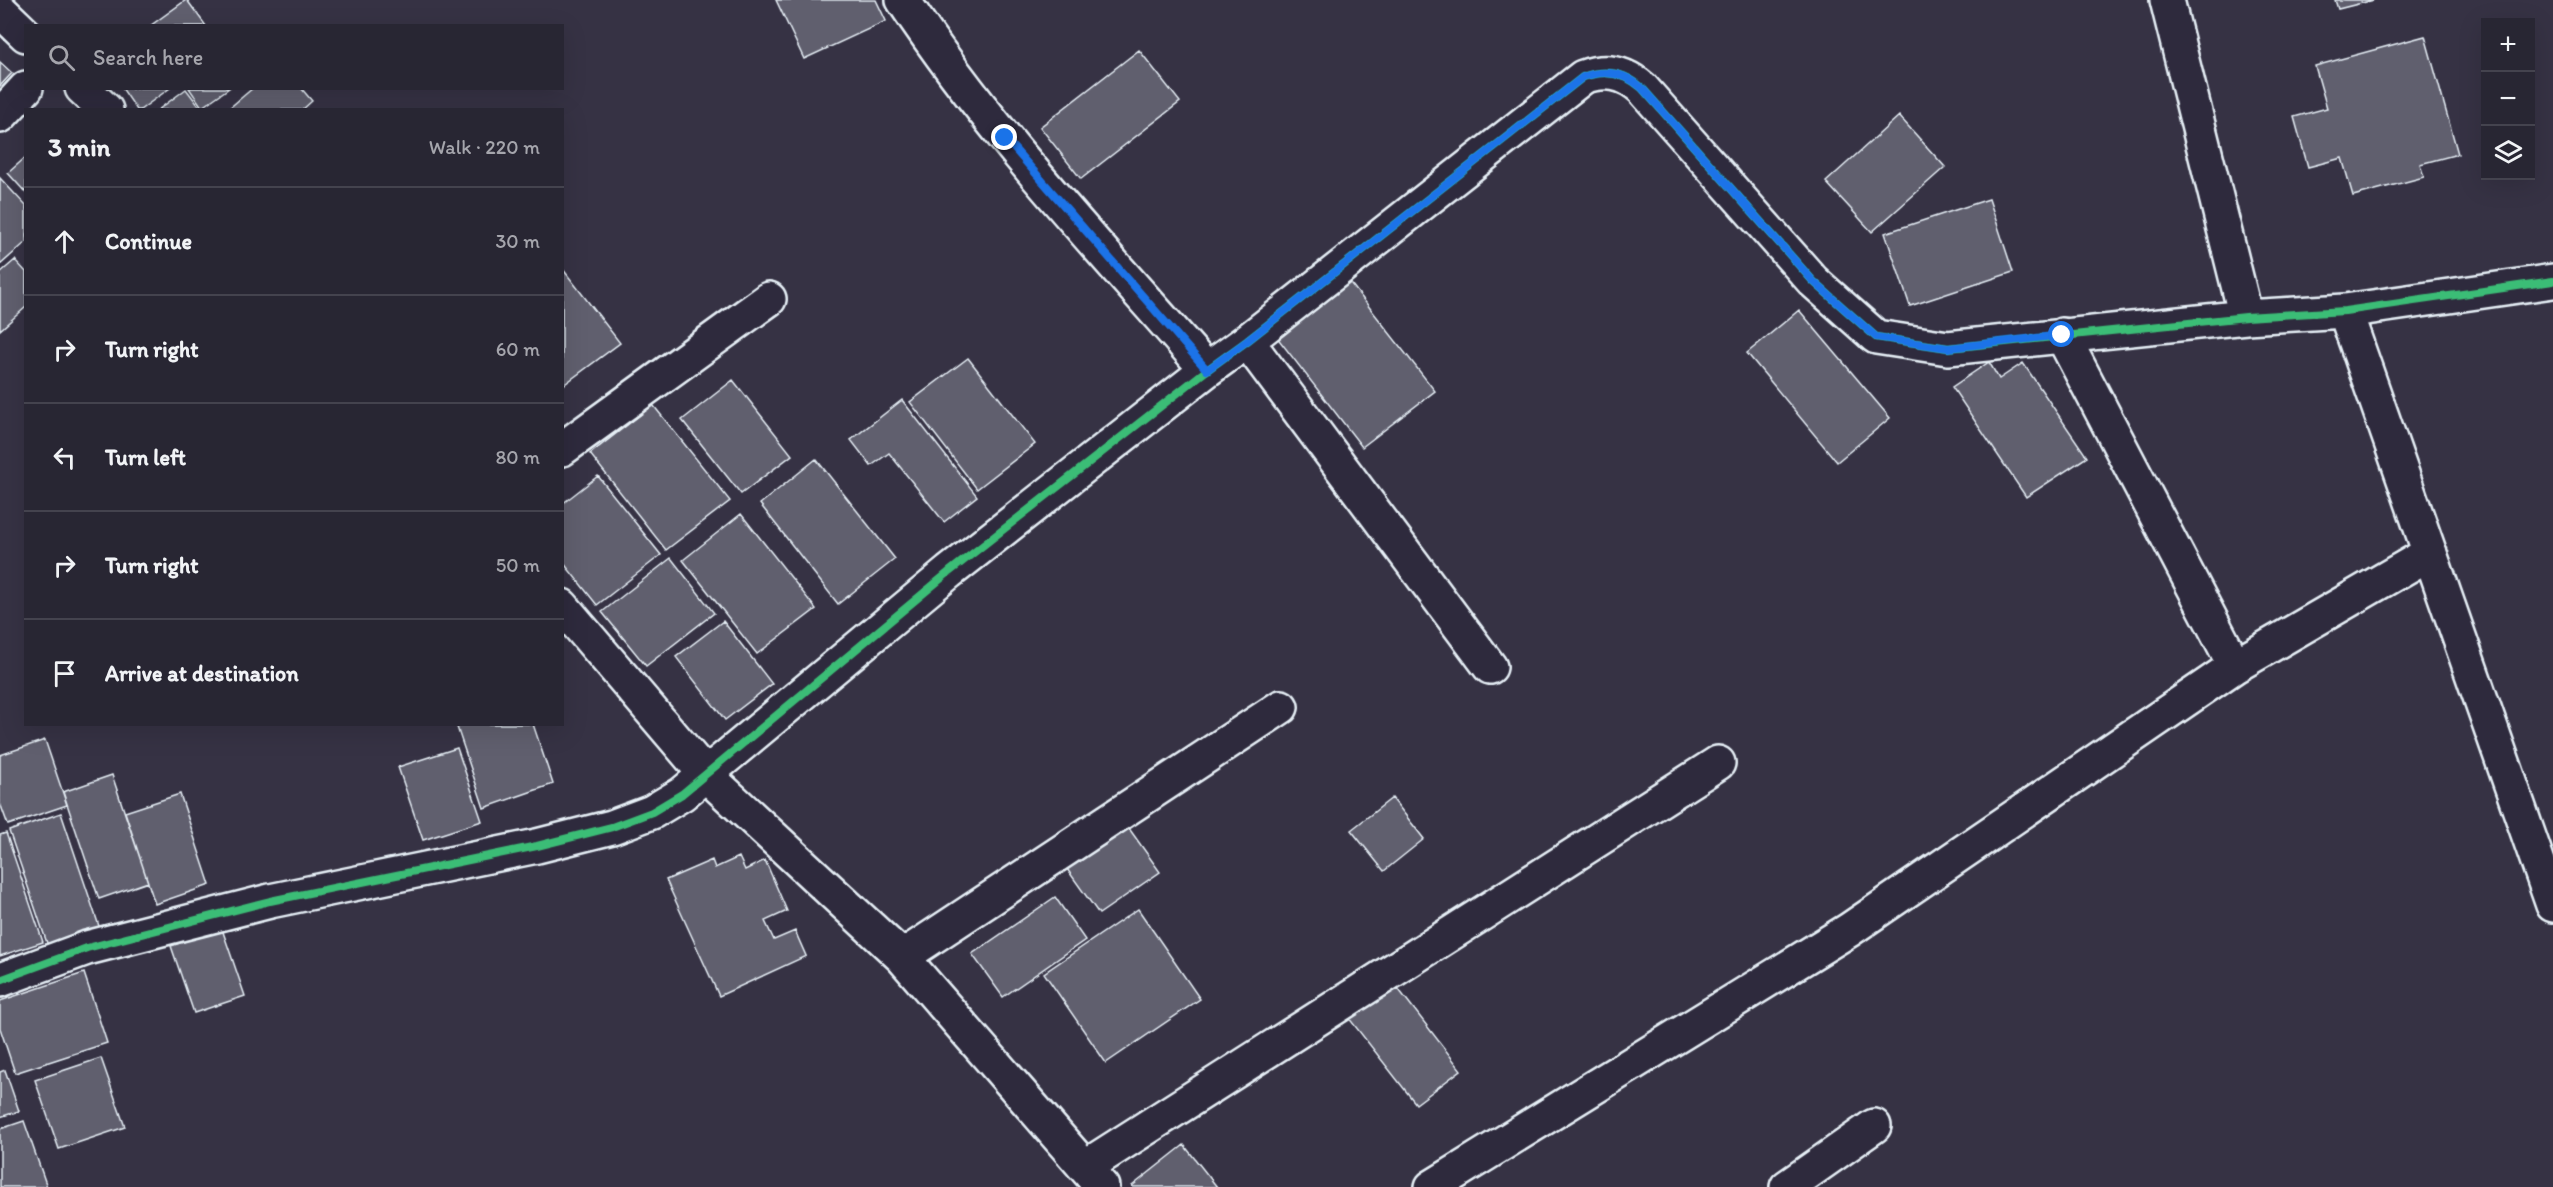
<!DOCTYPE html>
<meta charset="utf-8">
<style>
body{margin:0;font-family:Itim,sans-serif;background:#34323f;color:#f1f3f6}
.controls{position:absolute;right:18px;top:18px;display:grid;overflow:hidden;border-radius:0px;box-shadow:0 6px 24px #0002}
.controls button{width:54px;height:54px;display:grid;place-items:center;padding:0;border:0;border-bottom:2px solid #44434e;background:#282633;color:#f1f3f6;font:30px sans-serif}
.stop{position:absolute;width:18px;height:18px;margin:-14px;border:4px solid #1a73e8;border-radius:50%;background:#fff}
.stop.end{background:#1a73e8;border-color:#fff;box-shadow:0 2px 6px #0008}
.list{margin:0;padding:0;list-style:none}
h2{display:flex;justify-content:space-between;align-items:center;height:78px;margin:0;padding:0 24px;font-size:26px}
h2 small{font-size:20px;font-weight:400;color:#a5a5ac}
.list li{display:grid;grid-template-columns:39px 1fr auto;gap:18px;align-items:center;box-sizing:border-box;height:108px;padding:0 24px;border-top:2px solid #44434e}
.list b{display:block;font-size:22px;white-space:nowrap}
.list em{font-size:20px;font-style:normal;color:#a5a5ac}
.icon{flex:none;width:33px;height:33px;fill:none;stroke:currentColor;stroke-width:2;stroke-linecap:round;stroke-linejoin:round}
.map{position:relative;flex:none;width:2553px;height:1187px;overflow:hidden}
.search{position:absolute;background:#282633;box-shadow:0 6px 24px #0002;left:24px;top:24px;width:540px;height:66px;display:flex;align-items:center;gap:15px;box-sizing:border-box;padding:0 21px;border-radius:0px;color:#a5a5ac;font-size:22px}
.panel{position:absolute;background:#282633;box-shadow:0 6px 24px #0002;left:24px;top:108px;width:540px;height:618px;border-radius:0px}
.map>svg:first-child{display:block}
</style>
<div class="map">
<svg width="2553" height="1187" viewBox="0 0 2553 1187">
<rect width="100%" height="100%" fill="#363244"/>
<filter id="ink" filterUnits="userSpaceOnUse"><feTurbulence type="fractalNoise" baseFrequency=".0167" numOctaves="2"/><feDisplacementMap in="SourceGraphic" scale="12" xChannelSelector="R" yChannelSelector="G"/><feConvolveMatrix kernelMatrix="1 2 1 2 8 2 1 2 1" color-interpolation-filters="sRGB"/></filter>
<g filter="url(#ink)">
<path fill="#605e6e" stroke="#e8f1f8" stroke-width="1.5" d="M 187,0 L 206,26 L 150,26 L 186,0 Z
M 776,0 L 876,0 L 886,21 L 804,59 Z
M 2335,0 L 2374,0 L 2338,9 Z
M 2425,36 L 2458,154 L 2420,164 L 2424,177 L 2353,196 L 2342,158 L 2308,167 L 2294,117 L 2327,108 L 2315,66 Z
M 1139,50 L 1180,102 L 1081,179 L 1040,127 Z
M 0,62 L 12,73 L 0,86 Z
M 122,88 L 170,88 L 140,110 L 137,110 Z
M 189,88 L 229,88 L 202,107 Z
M 253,88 L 301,88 L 312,101 L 302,110 L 227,110 Z
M 186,89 L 202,110 L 158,110 Z
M 1899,116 L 1945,167 L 1872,232 L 1826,182 Z
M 26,157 L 26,193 L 8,173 Z
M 0,178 L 26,206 L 26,242 L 0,265 Z
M 1989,199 L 2013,272 L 1910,306 L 1885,233 Z
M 15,260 L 26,272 L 26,307 L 0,330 L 0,273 Z
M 562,268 L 620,343 L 562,386 Z
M 1348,280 L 1435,391 L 1362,447 L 1276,336 Z
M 1799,310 L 1890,418 L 1837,462 L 1747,353 Z
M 968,358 L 1035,444 L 977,489 L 910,402 Z
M 1989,362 L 1999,379 L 2023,363 L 2087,457 L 2026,497 L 1952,387 Z
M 733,380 L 792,455 L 741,494 L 682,420 Z
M 902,400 L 977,496 L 944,522 L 889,453 L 871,466 L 851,440 Z
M 653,405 L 730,501 L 666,550 L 590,454 Z
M 816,459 L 895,559 L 838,604 L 760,504 Z
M 598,476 L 661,555 L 597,605 L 562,561 L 562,504 Z
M 741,514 L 816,609 L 757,654 L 683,560 Z
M 671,558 L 714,613 L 646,666 L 602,612 Z
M 723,621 L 772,684 L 725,720 L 676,657 Z
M 456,724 L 533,724 L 553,784 L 484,808 Z
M 45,740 L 67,805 L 8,825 L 0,803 L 0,755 Z
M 457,748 L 482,821 L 423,840 L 398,767 Z
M 112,775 L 148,882 L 99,899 L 63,792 Z
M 180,794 L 210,885 L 155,904 L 125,812 Z
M 1392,798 L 1424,839 L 1384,871 L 1351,830 Z
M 61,813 L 100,929 L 48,946 L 9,831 Z
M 1123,820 L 1160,872 L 1099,914 L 1062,862 Z
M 6,833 L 43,942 L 0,956 L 0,835 Z
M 739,857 L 745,870 L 765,860 L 787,911 L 765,921 L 774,940 L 795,931 L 806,956 L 719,996 L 666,880 L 712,860 L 715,868 Z
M 1055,897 L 1085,940 L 1003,997 L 972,954 Z
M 1138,909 L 1200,999 L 1106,1063 L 1044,973 Z
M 222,929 L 245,996 L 194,1013 L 171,946 Z
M 84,973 L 107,1043 L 15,1073 L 0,1028 L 0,1001 Z
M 1393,982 L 1461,1070 L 1416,1104 L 1348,1017 Z
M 101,1058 L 125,1127 L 59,1149 L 35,1080 Z
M 5,1070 L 19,1111 L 0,1117 L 0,1072 Z
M 24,1121 L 47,1187 L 0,1187 L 0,1129 Z
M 1184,1145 L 1217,1187 L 1133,1187 L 1132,1186 Z"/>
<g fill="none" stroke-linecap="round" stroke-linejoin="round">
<defs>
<path id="street" d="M 903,0 C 991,133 1102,250 1207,370
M 2167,0 L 2246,317
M 0,10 L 26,35
M 82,88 L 106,110
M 0,116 L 26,88
M 2345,311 L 2553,905
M 2062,335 L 2235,666
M 1247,341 L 1490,667
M 562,449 L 769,299
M 562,606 L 706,775 L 902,957 L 1102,1187
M 902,957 L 1281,707
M 0,980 L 87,948 L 270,901 L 537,846 L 612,827 L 652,812 L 682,794 L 949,572 L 1207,370 L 1247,341 L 1583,77 C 1605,69 1624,72 1642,88 L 1813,281 L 1876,337 L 1948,348 L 2246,317 L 2345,311 L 2553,281
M 1085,1167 L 1718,763
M 1432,1187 L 1849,930 L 2235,666 L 2430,553
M 1787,1187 L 1874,1126"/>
</defs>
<use href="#street" stroke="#e8f1f8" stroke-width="38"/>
<use href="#street" stroke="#2f2a3d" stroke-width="33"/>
<defs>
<path id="cycleway" d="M 0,980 L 87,948 L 270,901 L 537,846 L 612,827 L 652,812 L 682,794 L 949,572 L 1207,370 L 1247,341 L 1583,77 C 1605,69 1624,72 1642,88 L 1813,281 L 1876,337 L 1948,348 L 2246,317 L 2345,311 L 2553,281"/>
</defs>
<use href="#cycleway" stroke="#2f2a3d" stroke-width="11"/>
<use href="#cycleway" stroke="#3abd76" stroke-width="8"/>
</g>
</g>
<g fill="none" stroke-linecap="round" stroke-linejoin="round" filter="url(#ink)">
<path stroke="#1a73e8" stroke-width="8" d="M 1005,138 L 1207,370 L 1247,341 L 1583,77 C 1605,69 1624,72 1642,88 L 1813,281 L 1876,337 L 1948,348 L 2062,335"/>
</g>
</svg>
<div class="controls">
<button>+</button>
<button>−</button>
<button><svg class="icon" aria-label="layers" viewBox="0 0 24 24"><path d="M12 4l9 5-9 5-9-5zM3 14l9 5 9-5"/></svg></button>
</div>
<div class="stop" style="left:2062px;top:335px"></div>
<div class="stop end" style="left:1005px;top:138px"></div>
<div class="search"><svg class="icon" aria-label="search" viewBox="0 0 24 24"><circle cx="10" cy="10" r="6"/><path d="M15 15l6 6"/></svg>Search here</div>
<section class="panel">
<h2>3 min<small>Walk · 220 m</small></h2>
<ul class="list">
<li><svg class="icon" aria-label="ahead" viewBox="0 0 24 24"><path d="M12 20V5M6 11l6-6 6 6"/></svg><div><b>Continue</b></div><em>30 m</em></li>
<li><svg class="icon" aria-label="right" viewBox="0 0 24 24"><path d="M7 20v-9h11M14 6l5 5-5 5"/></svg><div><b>Turn right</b></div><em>60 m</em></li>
<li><svg class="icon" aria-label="left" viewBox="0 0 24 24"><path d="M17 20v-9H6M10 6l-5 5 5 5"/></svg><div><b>Turn left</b></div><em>80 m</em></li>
<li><svg class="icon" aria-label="right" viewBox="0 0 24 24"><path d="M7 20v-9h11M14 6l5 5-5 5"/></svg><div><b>Turn right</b></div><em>50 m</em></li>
<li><svg class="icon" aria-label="arrive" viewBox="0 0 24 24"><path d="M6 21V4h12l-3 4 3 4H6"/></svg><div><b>Arrive at destination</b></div></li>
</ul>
</section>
</div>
